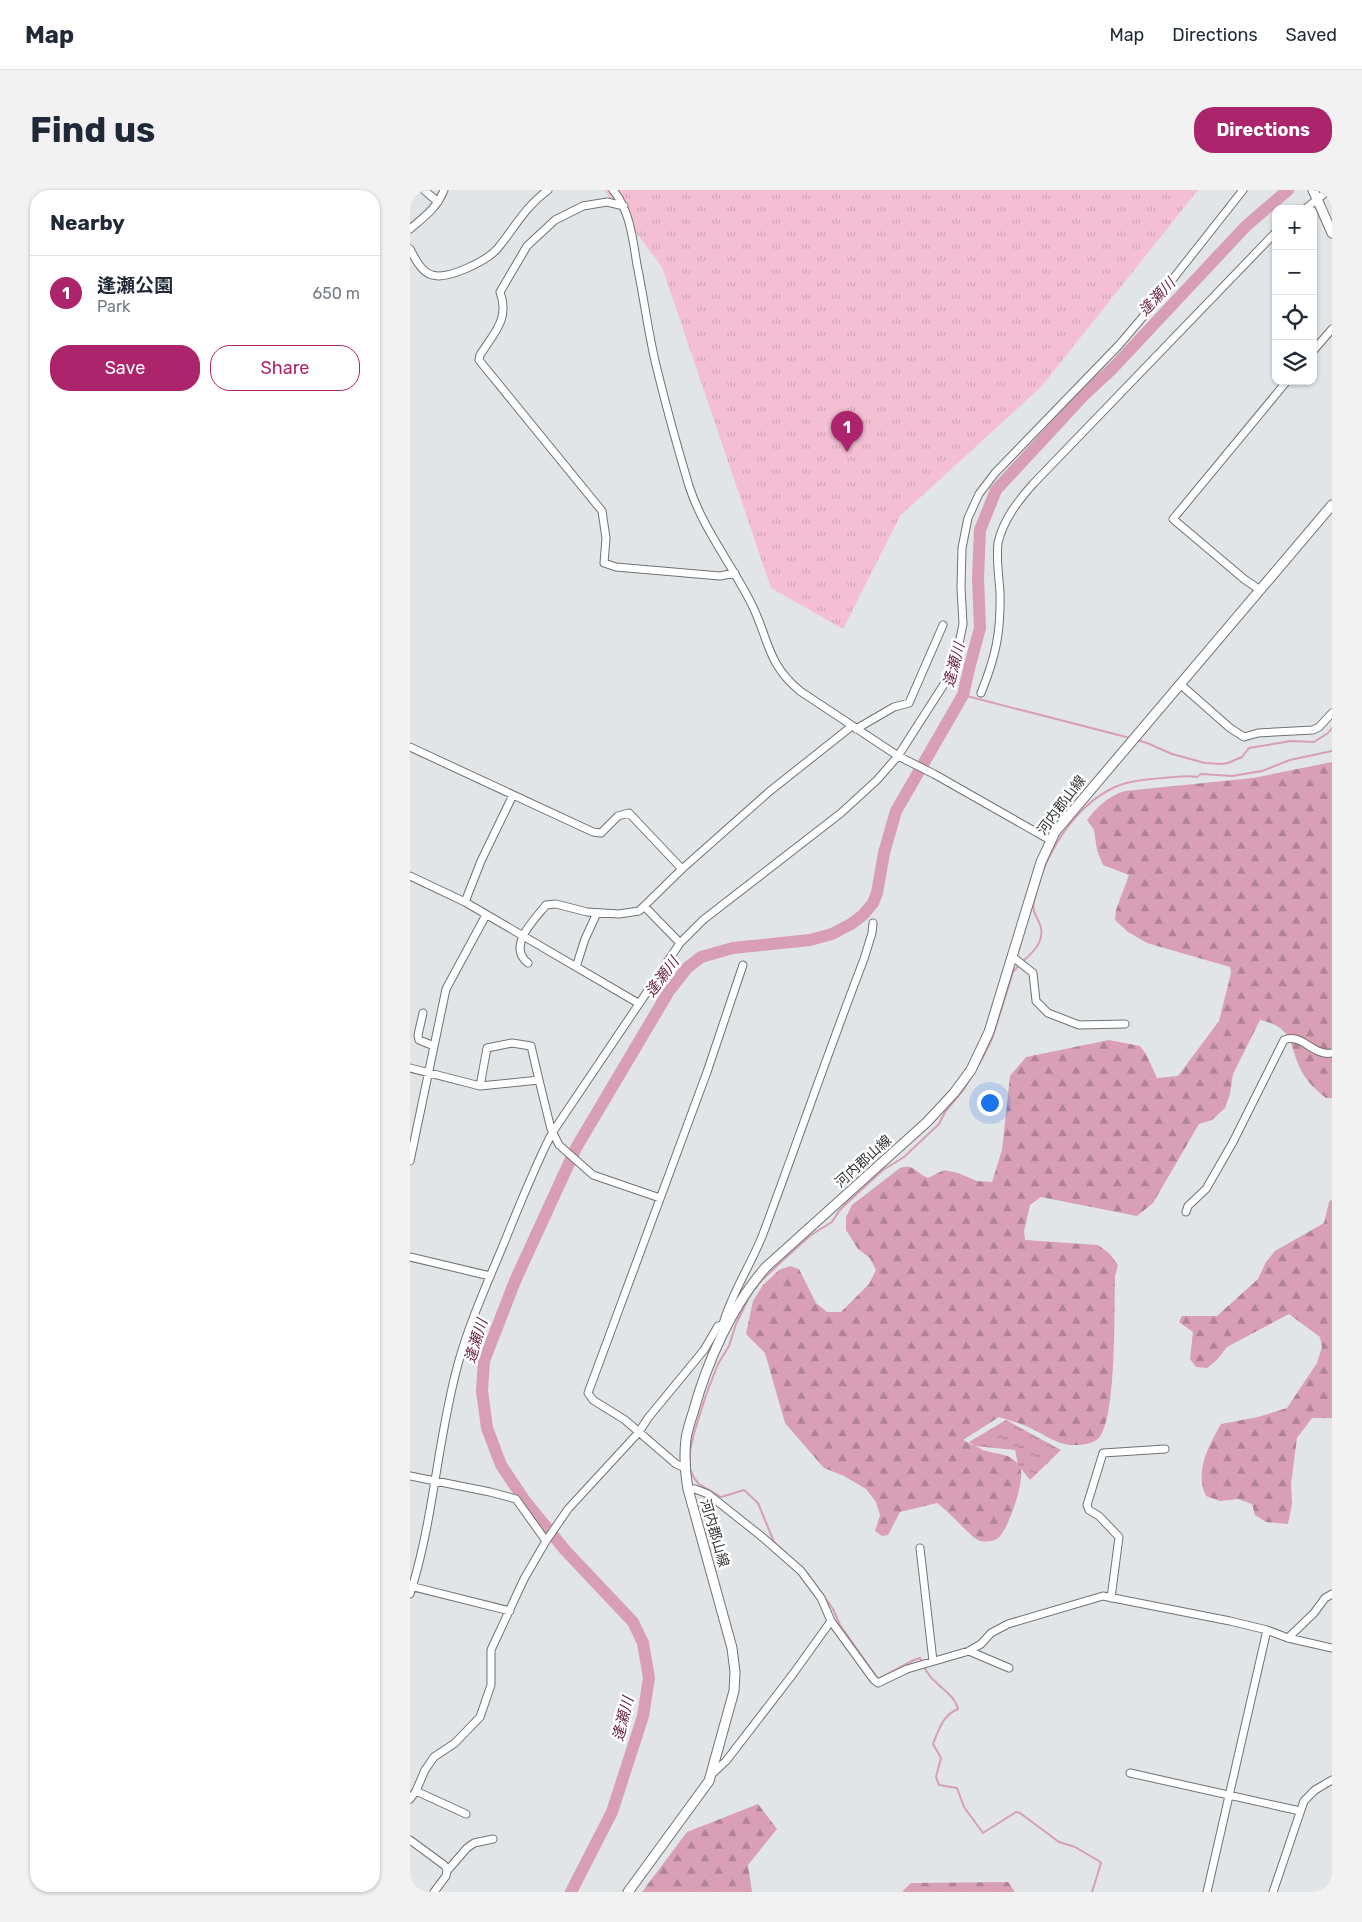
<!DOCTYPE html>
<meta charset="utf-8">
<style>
body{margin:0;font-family:Rubik,"Noto Sans JP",sans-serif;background:#f2f2f3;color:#1f2937}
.controls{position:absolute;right:15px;top:15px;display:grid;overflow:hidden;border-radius:10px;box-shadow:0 1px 4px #0004}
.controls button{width:45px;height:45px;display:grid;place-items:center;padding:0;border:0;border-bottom:1px solid #e0e1e3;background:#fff;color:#1f2937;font:25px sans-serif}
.you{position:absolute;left:579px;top:912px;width:18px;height:18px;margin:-12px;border:4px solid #fff;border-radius:50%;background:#1a73e8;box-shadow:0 0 0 8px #1a73e833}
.badge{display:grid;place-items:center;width:32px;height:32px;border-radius:50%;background:#ac256c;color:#fff;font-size:16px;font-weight:700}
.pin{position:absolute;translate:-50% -41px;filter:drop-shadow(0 1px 2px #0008)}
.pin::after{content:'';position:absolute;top:26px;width:18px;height:15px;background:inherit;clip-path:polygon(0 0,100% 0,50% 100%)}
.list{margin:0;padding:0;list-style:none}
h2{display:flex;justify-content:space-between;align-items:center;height:65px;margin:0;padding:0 20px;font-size:21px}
h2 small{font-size:16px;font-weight:400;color:#747a83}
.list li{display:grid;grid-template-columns:32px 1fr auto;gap:15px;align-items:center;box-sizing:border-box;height:75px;padding:0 20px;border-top:1px solid #e0e1e3}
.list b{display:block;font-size:19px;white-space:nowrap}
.list p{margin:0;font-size:16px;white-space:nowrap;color:#747a83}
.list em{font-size:16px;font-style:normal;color:#747a83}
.actions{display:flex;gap:10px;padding:15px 20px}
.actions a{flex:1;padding:11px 0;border:1px solid #ac256c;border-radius:20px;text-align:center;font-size:18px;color:#ac256c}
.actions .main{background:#ac256c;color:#fff}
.icon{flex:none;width:28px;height:28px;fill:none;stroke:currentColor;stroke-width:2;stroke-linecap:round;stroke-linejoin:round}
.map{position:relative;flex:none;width:922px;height:1702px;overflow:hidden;border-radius:20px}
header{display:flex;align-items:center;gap:30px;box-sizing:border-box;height:70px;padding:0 25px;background:#fff;border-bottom:1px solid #e0e1e3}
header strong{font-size:24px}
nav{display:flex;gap:28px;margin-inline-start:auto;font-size:18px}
.intro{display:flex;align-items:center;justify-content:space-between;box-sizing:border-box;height:120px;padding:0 30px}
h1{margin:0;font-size:35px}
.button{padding:12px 22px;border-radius:20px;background:#ac256c;color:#fff;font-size:18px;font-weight:700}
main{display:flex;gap:30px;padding:0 30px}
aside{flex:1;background:#fff;border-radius:20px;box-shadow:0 1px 4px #0004}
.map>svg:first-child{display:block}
</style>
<header>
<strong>Map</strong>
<nav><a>Map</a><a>Directions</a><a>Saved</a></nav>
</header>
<div class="intro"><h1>Find us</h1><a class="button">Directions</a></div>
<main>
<aside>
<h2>Nearby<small></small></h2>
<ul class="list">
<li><span class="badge">1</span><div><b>逢瀬公園</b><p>Park</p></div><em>650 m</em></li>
</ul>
<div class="actions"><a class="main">Save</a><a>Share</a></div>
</aside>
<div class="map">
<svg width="922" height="1702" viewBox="0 0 922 1702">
<defs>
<pattern id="forest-firs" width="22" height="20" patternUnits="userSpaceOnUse" patternTransform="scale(1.25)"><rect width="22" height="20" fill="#d89fb5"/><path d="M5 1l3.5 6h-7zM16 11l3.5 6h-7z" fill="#b08294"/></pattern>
<pattern id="park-tufts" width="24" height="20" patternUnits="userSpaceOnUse" patternTransform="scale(1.25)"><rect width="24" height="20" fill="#f4bfd3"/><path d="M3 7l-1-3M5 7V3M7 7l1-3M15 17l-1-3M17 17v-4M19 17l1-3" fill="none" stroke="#d2a5b6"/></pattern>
<pattern id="water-ripples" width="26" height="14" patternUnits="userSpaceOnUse" patternTransform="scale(1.25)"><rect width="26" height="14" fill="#d89eb5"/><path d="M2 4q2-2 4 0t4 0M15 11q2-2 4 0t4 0" fill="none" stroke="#b08194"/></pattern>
</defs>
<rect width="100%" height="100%" fill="#e1e5e7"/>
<path fill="url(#forest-firs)" d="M 922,572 L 922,908 L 916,908 C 907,901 897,892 892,882 C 878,856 886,838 850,830 L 823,884 L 820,904 L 815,918 L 802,930 L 789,934 L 743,1013 L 727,1026 L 631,1007 L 620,1015 L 614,1041 L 615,1050 L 688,1055 L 700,1064 L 708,1075 L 705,1086 C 704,1117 707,1228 689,1248 C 682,1255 669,1255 660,1255 C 644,1253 632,1243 618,1237 C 609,1233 599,1230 589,1227 L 553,1250 C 559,1253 567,1257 573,1260 C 587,1265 601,1262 610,1277 C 616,1288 598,1341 588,1348 C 583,1352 576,1352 570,1351 C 561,1348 539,1321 527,1313 L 490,1322 L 478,1345 L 472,1346 L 465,1341 L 470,1325 L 466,1312 L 456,1299 L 434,1286 L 414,1278 L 375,1233 L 355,1163 L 336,1144 L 343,1111 L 353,1095 L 369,1080 L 380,1076 L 389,1079 L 406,1113 L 417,1122 L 431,1122 L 459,1094 L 466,1080 L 460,1068 L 448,1059 L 436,1040 L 436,1027 L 442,1015 L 490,978 C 504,973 507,984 518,988 L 534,980 L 548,983 L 567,991 L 582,992 L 592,960 L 600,886 L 616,867 L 699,850 L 730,856 L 736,864 L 747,888 L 768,886 L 809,831 L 821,783 L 820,777 L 737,753 L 718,742 L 705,730 L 706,720 L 719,685 L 693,675 L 687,660 L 684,640 L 677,630 C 688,616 698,606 715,601 L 843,588 Z
M 922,1009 L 922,1228 L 902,1228 L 887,1248 L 881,1294 L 882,1314 L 878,1334 L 856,1332 L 845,1325 L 842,1314 L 828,1309 L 810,1311 L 796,1306 C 784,1282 799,1255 811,1234 L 848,1227 L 877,1218 L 907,1173 L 912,1157 L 910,1147 L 879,1124 L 817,1157 L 806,1171 L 797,1178 L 786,1177 L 780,1169 L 783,1142 L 769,1132 L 772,1126 L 807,1126 L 848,1089 L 856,1072 L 865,1061 L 914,1033 L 919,1012 Z
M 348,1614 L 367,1639 L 338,1675 L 342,1702 L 232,1702 L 277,1642 Z
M 598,1692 L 605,1702 L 492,1702 L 501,1693 Z"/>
<path fill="url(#park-tufts)" d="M 194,0 L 788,0 L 631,197 L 490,326 L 433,439 L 361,398 L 252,77 Z"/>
<path fill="url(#water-ripples)" d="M 596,1230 L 651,1260 L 620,1290 L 608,1275 L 605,1260 L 565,1256 L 559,1252 Z"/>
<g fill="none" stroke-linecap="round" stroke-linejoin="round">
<path stroke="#d89eb5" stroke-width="2" d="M 553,505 L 720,548
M 727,550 L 737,553 L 762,564 L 795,573 L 812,574 L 818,573 L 832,567 L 839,558 L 881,551 L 904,552 L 918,543 L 922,538
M 612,772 C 625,761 638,748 628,730 C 625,724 622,719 624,712 C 633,667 662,617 705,597 C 718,591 738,589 753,588 C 764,587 778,585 787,587 L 791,584 L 822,586 L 852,581 L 880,570 L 922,561
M 383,1370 L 364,1352 L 348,1313 L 334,1300 L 311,1307 L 289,1294 L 284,1288 L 280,1279 L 280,1261 L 284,1243 L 296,1205 L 308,1174 L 319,1156 L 326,1134 L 339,1107 L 348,1094 L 372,1071 L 401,1045 L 422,1032 L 429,1021 L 438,1012 L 473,980 L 494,967 L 529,934 L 535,922 L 554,899 L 571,871 L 582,849 L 603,782 L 609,775
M 397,1383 L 423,1419 L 430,1435 L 468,1489 L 504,1470 L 510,1468 L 512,1472
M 514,1476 C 520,1494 544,1501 548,1519 C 533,1525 529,1539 523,1554 L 531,1568 L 526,1587 L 529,1595 L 547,1598 L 554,1617 L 573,1643 L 606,1622 L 610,1623 L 649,1652 L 665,1657 L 689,1671 L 691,1673 L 682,1702"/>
<path stroke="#d89eb5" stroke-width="12" d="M 161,1702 L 202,1622 L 233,1526 L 239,1488 L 233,1453 L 223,1432 L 155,1360 L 115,1311 L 91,1275 L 77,1238 L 72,1201 L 74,1171 L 105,1091 L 166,958 L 259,801 L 277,778 L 291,767 L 323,758 L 400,750 L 422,744 L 441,734 L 453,725 L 463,713 L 467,703 L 474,663 L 486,621 L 553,505 L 560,475 L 570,438 L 568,388 L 570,340 L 586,300 L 675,204 L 703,178 L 836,36 L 878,0"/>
<defs>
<path id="minor" d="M 14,0 L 28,12
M 203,0 C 220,20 223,50 227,75 C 234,108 238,142 246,175 C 256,216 267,256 279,296 C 293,339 321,373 341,413 C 359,448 356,473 390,501 L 488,566 L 524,584 L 640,650
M 214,16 L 197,12 L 173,16 L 145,30 L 117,56 L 90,102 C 100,129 84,143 70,165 L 69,170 L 192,321 L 196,348 L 194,373 L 206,377 L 310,386 L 325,383
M 895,19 L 919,0
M 0,39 C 14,27 27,18 34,0
M 0,59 C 5,68 11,82 22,85 C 38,90 77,71 88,58 C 105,37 115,17 138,0
M 903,161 L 922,139
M 850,400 L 834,389 L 763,329 L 877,191
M 770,494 L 820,538 L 834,547 L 848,543 L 903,540 L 909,537 L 922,523
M 571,503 C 586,466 591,442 590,402 C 589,388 586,367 588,353 C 593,330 608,311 623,294 L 866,42
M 446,539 L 484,517 L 499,513 L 533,435
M 0,557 L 183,642 L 191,643 L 208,626 L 219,623 L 272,679
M 0,686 L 55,712 L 228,813
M 55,712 L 71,671 L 103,605
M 235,717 L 270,753
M 603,767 L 623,783 L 626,811 L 638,823 L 669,835 L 715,834
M 118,773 C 96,756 125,729 136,715 L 146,714 L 177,722 L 209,724 L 229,721 L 272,679 L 360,601 L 442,536
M 166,777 L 175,749 L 187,723
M 13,823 L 8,845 L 9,850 L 24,856
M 0,878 L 70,896 L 129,890 L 141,939 L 149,955 L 183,985 L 250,1008
M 70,896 L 77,858 L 102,853 L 121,856 L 129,890
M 0,971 L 36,799 L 76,725
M 776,1022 L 778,1016 L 796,999 L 823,952 L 874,850 C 891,842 904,867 922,863
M 0,1067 L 80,1086
M 313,1134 C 322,1102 341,1075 353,1044 C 387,953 419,860 454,769 L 462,743 L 463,733
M 275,1278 L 266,1274 L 215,1230 L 183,1210 L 178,1203 L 297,882 L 333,775
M 0,1286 L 80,1302 L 106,1309 L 136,1351
M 278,1299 L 285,1299 L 298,1304 L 351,1346 L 391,1381 L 411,1408 L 421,1431 L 464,1490 L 468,1493 L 497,1479 L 559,1461 L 571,1454 L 581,1443 L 598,1434 L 693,1406 L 820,1431 L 857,1440 L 878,1448 L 922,1458
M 510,1358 L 523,1471
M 0,1396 L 100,1421
M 0,1404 C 24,1330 27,1250 48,1174 C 59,1134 76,1096 92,1058 C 108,1019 123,980 142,943 L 270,753 L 293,730 L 431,623 L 467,590 L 488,566 L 538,488 L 546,468 L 553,434 L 551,397 L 552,358 L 558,328 L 569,304 L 585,283 L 709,155 L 732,128 L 833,0
M 701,1408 L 709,1347 L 689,1326 L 679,1320 L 677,1315 L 693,1263 L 755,1259
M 878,1448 L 904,1423 L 915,1408 L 922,1404
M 559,1461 L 599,1478
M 720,1583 L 890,1621
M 302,1584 L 316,1571 L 383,1484 L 421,1431
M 6,1601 L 56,1624
M 0,1609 L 6,1601 L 15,1580 L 24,1567 L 45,1553 L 70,1527 L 81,1495 L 81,1460 L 114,1389 L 136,1351 L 158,1319 L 229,1242 L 238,1228 L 294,1160 L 308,1136 L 318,1134
M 0,1650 L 34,1675 L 37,1679 L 36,1686 L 24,1702
M 37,1681 L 57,1658 L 64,1653 L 83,1649
M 797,1702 L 857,1440
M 863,1702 L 894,1611 L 905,1600 L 922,1590"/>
<path id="major" d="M 903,0 L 922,43
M 218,1702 L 299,1591 L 324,1501 L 325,1482 L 322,1458 L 278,1299 C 275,1282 274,1266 276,1249 C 277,1241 280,1232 283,1223 C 297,1172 321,1117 356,1077 L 517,932 L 544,903 L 561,880 L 579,842 L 631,672 L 645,642 L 922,315"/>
</defs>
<use href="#minor" stroke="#6f7374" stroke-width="9"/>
<use href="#major" stroke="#6f7374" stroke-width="11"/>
<use href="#minor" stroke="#fff" stroke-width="7"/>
<use href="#major" stroke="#fff" stroke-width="9"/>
</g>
<g text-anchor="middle" stroke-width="5" stroke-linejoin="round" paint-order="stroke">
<g font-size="14" fill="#313334" stroke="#fff">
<text transform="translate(651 615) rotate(-53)" y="5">河内郡山線</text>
<text transform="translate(453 971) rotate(-42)" y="5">河内郡山線</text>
<text transform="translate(305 1343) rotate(74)" y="5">河内郡山線</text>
</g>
<g font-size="15" font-style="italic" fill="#6c2848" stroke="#fff">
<text transform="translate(747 107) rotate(-47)" y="5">逢瀬川</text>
<text transform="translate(544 475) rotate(-75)" y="5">逢瀬川</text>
<text transform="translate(252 787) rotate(-53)" y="5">逢瀬川</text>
<text transform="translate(66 1151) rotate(-73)" y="5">逢瀬川</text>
<text transform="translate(213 1529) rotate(-76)" y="5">逢瀬川</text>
</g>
</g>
</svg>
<div class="controls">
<button>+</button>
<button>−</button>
<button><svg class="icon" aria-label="locate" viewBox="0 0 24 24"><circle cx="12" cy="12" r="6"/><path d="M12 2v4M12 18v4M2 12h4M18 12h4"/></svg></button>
<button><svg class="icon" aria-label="layers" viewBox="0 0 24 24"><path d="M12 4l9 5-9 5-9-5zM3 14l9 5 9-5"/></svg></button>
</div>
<div class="you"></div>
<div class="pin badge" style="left:437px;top:262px">1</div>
</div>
</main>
